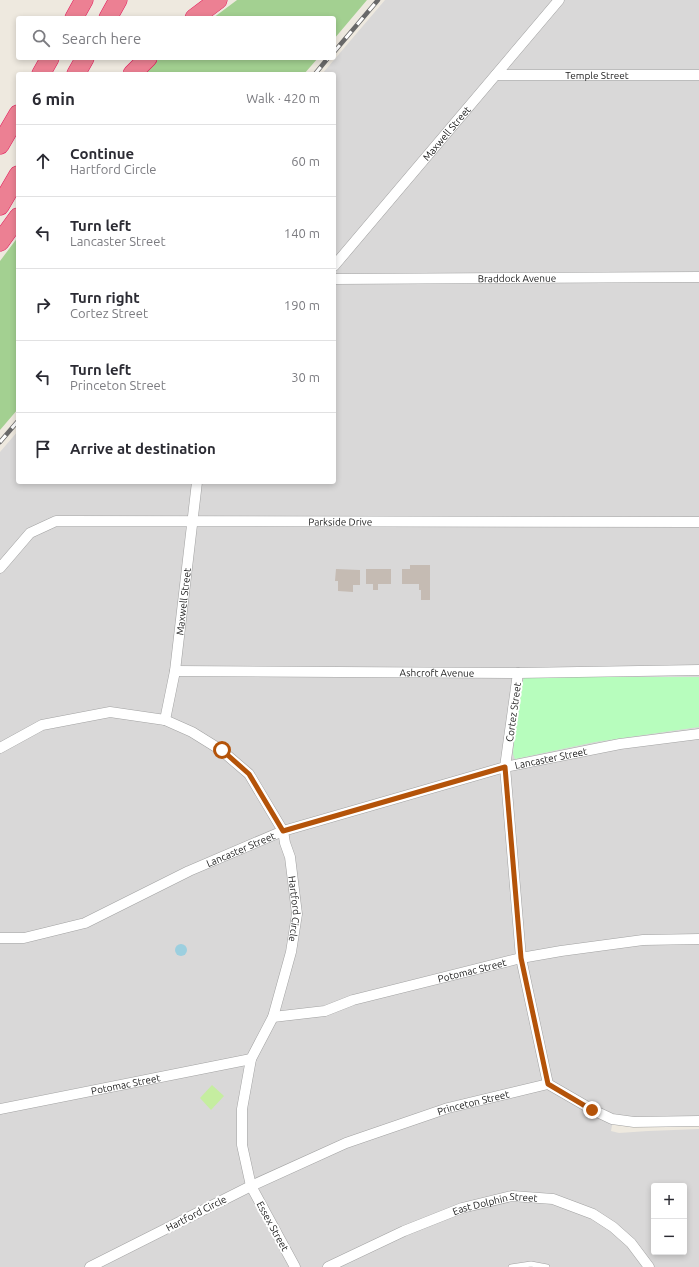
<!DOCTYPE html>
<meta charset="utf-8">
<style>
body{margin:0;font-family:Ubuntu,sans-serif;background:#f7f7f7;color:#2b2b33}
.controls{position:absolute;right:12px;bottom:12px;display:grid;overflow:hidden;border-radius:4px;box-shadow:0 2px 6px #0003}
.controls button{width:36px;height:36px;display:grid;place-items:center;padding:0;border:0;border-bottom:1px solid #e1e1e2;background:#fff;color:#2b2b33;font:20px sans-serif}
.stop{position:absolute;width:12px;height:12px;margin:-9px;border:3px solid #b45309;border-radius:50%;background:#fff}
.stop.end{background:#b45309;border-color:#fff;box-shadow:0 1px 4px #0008}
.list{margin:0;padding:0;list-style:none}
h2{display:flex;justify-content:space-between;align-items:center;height:52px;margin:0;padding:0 16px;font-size:17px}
h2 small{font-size:13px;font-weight:400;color:#7c7c81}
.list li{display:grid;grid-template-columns:26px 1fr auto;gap:12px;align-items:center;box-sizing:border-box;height:72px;padding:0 16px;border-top:1px solid #e1e1e2}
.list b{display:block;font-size:15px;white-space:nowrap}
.list p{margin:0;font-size:13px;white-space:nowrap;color:#7c7c81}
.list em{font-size:13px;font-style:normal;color:#7c7c81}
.icon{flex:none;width:22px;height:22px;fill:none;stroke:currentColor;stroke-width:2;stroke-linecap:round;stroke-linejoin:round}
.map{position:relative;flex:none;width:699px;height:1267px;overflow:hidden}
.search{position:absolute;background:#fff;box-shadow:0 2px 6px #0003;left:16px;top:16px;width:320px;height:44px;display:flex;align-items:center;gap:10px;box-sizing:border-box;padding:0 14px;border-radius:4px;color:#7c7c81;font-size:15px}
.panel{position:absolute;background:#fff;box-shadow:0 2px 6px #0003;left:16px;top:72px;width:320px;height:412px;border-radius:4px}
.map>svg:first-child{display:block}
</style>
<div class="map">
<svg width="699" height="1267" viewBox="0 0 699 1267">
<rect width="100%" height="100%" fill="#eee9df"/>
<path fill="#d9d8d8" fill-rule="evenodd" d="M 385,0 L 699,0 L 699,1121 L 613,1120 L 611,1131 L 619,1133 L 648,1131 L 699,1129 L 699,1267 L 0,1267 L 0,452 L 18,431 L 18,482 L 334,482 L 334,74 L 322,74 ZM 654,1186 L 684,1186 L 684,1252 L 654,1252 Z"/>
<path fill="#c5eda0" d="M 212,1085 L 224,1096 L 211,1110 L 200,1098 Z"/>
<path fill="#a3d091" d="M 237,0 L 367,0 L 334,39 L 334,18 L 213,18 Z
M 159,58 L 318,58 L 304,74 L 145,74 Z
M 18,237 L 18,409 L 0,430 L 0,261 Z"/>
<path fill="#b7fdbd" d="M 569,677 L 699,677 L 699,727 L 595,742 L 515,759 L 513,754 L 518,694 L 524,678 Z"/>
<path fill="#9ccfdf" d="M175 950a6 6 0 1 1 12 0a6 6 0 1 1-12 0Z"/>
<path fill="#c5bbb3" d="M 410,565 L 430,565 L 430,600 L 421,600 L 421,590 L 419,590 L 419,584 L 402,584 L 402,569 L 410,569 Z
M 336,569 L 360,570 L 360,585 L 353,585 L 353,592 L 338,591 L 338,581 L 335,581 Z
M 366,569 L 391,569 L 391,584 L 378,584 L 378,590 L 373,590 L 373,584 L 366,584 Z"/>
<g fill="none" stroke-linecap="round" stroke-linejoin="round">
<defs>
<path id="service" d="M 511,1267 L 531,1264 L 547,1267"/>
<g id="minor">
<path id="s1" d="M 496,75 L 699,75"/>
<path id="s2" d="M 334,266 L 559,0"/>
<path id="s3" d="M 334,279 L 699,277"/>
<path id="s4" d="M 0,568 L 30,533 L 56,521 L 699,522"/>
<path id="s5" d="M 175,671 L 518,673 L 699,670"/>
<path d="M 518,673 L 505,767 L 521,958 L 548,1084"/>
<path id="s6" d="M 165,720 L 175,671 L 197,482"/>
<path id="s7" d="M 0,748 L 42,725 L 110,712 L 165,720 L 192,732 L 221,750 L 249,774 L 283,831 L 285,843 L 290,857 L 297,914 L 291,952 L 273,1017 L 251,1059 L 242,1109 L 242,1145 L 251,1186 L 90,1267"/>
<path id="s8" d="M 0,938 L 24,938 L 85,923 L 189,871 L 283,831 L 505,767 L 620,744 L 699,734"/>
<path id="s9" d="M 273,1017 L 325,1011 L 353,1000 L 521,958 L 561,951 L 643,940 L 699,939"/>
<path id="s10" d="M 0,1109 L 251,1059"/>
<path id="s11" d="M 295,1267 L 251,1186 L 346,1143 L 448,1108 L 548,1084 L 593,1110 L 612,1119 L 634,1122 L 699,1121"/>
<path id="s12" d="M 328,1267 L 404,1231 L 462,1208 L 512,1196 L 553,1199 L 593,1214 L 613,1227 L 631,1243 L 649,1267"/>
</g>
<path id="motorway" d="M 74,18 L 84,0
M 108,18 L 118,0
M 194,18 L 218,0
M 41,74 L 50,58
M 76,74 L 85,58
M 132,74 L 148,58
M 0,145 L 18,114
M 0,206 L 18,175
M 0,242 L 18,217"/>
</defs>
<use href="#service" stroke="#a2a2a2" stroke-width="6"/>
<use href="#minor" stroke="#a2a2a2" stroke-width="11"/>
<use href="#motorway" stroke="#e1175a" stroke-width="19"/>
<use href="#service" stroke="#fff" stroke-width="5"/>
<use href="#minor" stroke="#fff" stroke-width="10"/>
<use href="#motorway" stroke="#ec8093" stroke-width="18"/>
<defs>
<path id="rail" d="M 334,52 L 378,0
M 315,74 L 328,58
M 0,442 L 18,421"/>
</defs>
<use href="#rail" stroke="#696969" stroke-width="4.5"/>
<use href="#rail" stroke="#fff" stroke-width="3" stroke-dasharray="9" stroke-linecap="butt"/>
</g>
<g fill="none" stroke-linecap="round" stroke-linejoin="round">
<path stroke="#b45309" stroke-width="5" d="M 222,750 L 249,774 L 283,831 L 505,767 L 521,958 L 548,1084 L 592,1110"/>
</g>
<g text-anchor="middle" stroke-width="4" stroke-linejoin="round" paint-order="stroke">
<g font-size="10" fill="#1b1b1b" stroke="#fff">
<text dy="4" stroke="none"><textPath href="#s1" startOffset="101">Temple Street</textPath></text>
<text dy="4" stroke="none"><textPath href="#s2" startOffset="174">Maxwell Street</textPath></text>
<text dy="4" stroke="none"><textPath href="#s3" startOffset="183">Braddock Avenue</textPath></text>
<text dy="4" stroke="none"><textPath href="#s4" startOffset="359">Parkside Drive</textPath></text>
<text dy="4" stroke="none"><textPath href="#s6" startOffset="120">Maxwell Street</textPath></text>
<text dy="4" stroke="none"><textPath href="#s5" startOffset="262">Ashcroft Avenue</textPath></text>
<text transform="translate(513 712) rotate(-82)" y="4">Cortez Street</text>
<text dy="4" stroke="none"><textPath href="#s8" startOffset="583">Lancaster Street</textPath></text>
<text dy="4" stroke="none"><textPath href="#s8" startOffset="259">Lancaster Street</textPath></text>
<text dy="4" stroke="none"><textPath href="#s7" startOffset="419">Hartford Circle</textPath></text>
<text dy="4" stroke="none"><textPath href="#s9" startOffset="205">Potomac Street</textPath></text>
<text dy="4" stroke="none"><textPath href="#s10" startOffset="128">Potomac Street</textPath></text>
<text dy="4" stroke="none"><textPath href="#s11" startOffset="330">Princeton Street</textPath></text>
<text dy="4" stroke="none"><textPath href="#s12" startOffset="180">East Dolphin Street</textPath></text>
<text transform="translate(196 1213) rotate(-27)" y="4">Hartford Circle</text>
<text transform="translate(273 1226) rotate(61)" y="4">Essex Street</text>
</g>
</g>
</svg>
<div class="controls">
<button>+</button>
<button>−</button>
</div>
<div class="stop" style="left:222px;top:750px"></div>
<div class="stop end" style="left:592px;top:1110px"></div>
<div class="search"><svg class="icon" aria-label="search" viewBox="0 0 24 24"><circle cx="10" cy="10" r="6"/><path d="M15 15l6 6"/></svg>Search here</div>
<section class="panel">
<h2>6 min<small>Walk · 420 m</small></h2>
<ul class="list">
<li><svg class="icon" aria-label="ahead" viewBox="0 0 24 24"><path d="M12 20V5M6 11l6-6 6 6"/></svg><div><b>Continue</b><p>Hartford Circle</p></div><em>60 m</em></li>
<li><svg class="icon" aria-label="left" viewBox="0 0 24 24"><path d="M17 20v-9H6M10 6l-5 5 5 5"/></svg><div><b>Turn left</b><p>Lancaster Street</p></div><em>140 m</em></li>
<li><svg class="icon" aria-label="right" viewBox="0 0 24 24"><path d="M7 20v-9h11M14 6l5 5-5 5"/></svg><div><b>Turn right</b><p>Cortez Street</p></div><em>190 m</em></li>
<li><svg class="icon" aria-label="left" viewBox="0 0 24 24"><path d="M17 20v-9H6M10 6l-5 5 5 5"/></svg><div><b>Turn left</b><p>Princeton Street</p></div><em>30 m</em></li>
<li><svg class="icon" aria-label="arrive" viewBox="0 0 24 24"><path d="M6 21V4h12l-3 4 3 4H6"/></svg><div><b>Arrive at destination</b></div></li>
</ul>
</section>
</div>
